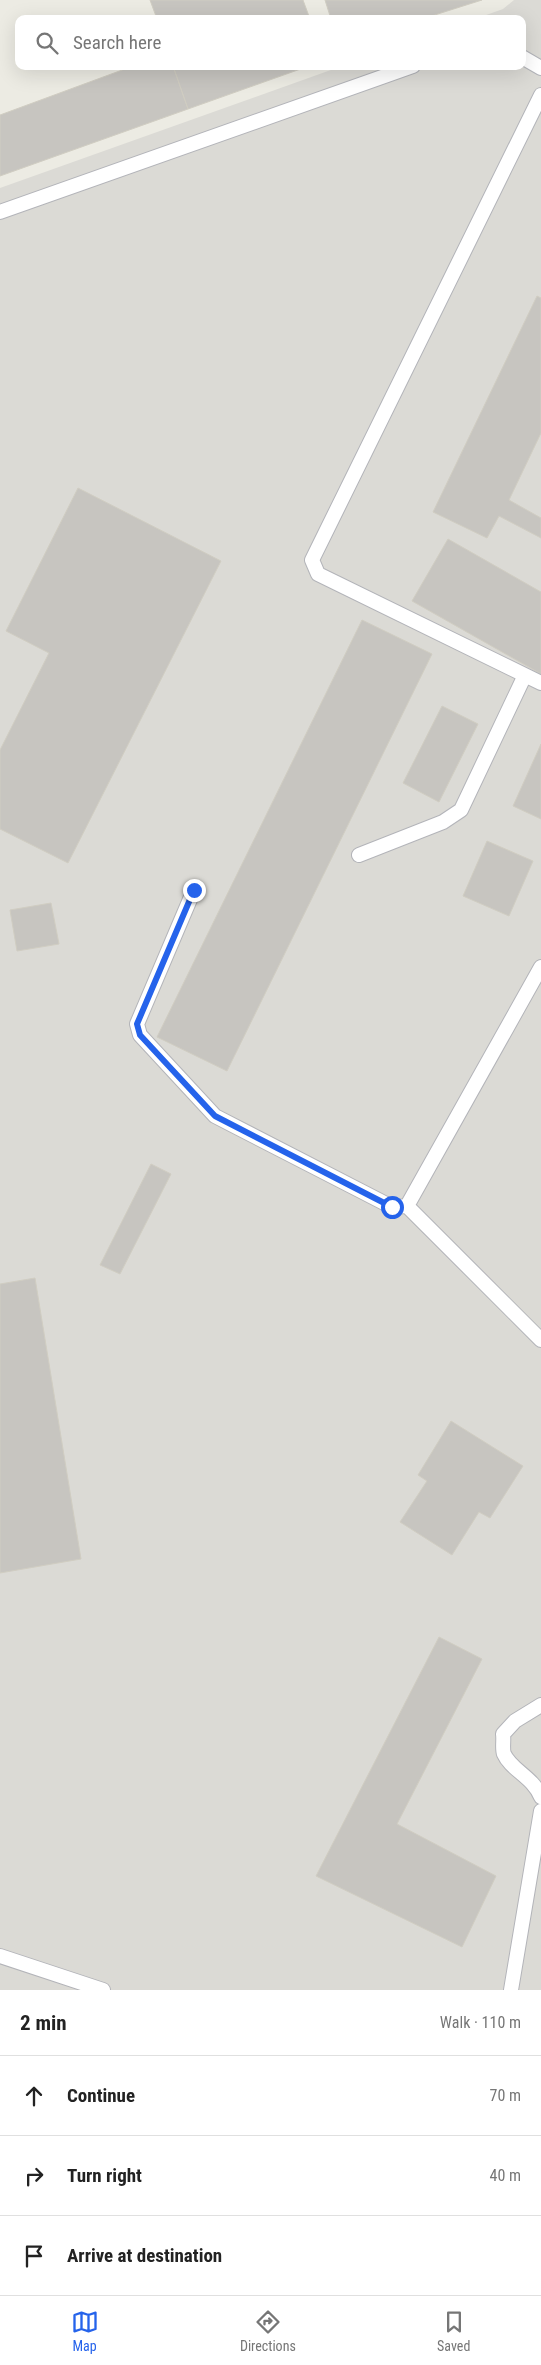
<!DOCTYPE html>
<meta charset="utf-8">
<style>
body{margin:0;font-family:"Roboto Condensed",sans-serif;background:#f6f6f6;color:#222}
.stop{position:absolute;width:15px;height:15px;margin:-11px;border:4px solid #2563eb;border-radius:50%;background:#fff}
.stop.end{background:#2563eb;border-color:#fff;box-shadow:0 1px 5px #0008}
.list{margin:0;padding:0;list-style:none}
h2{display:flex;justify-content:space-between;align-items:center;height:65px;margin:0;padding:0 20px;font-size:21px}
h2 small{font-size:16px;font-weight:400;color:#767676}
.list li{display:grid;grid-template-columns:32px 1fr auto;gap:15px;align-items:center;box-sizing:border-box;height:80px;padding:0 20px;border-top:1px solid #e0e0e0}
.list b{display:block;font-size:19px;white-space:nowrap}
.list em{font-size:16px;font-style:normal;color:#767676}
.icon{flex:none;width:28px;height:28px;fill:none;stroke:currentColor;stroke-width:2;stroke-linecap:round;stroke-linejoin:round}
.map{position:relative;flex:none;width:541px;height:1990px;overflow:hidden}
.search{position:absolute;background:#fff;box-shadow:0 5px 20px #0002;left:15px;right:15px;top:15px;height:55px;display:flex;align-items:center;gap:12px;box-sizing:border-box;padding:0 18px;border-radius:10px;color:#767676;font-size:19px}
.sheet{height:305px;background:#fff}
nav{display:flex;justify-content:space-around;align-items:center;box-sizing:border-box;height:70px;border-top:1px solid #e0e0e0;background:#fff;font-size:14px;color:#767676}
nav a{display:grid;justify-items:center;gap:2px}
nav .on{color:#2563eb}
.map>svg:first-child{display:block}
</style>
<div class="map">
<svg width="541" height="1990" viewBox="0 0 541 1990">
<rect width="100%" height="100%" fill="#ecebe3"/>
<path fill="#dbdad5" d="M 514,0 L 541,0 L 541,1990 L 0,1990 L 0,188 L 342,66 L 522,66 L 522,19 L 475,19 L 503,9 Z"/>
<path fill="#c7c5c0" stroke="#d0cdc2" d="M 150,0 L 303,0 L 310,19 L 157,19 Z
M 325,0 L 482,0 L 422,19 L 331,19 Z
M 133,66 L 173,66 L 188,109 L 0,176 L 0,115 Z
M 173,66 L 309,66 L 188,109 Z
M 537,296 L 541,298 L 541,433 L 509,500 L 541,518 L 541,538 L 499,516 L 487,538 L 433,512 Z
M 78,488 L 221,561 L 68,863 L 0,829 L 0,750 L 49,653 L 6,631 Z
M 448,539 L 541,592 L 541,674 L 412,601 Z
M 362,620 L 432,654 L 227,1071 L 157,1037 Z
M 442,706 L 478,724 L 439,802 L 403,783 Z
M 541,744 L 541,819 L 513,806 Z
M 487,841 L 533,861 L 509,916 L 463,896 Z
M 51,903 L 59,944 L 17,951 L 10,910 Z
M 151,1164 L 171,1174 L 120,1274 L 100,1265 Z
M 35,1278 L 81,1559 L 0,1573 L 0,1284 Z
M 451,1421 L 523,1466 L 490,1518 L 479,1512 L 452,1555 L 400,1522 L 427,1481 L 418,1475 Z
M 439,1637 L 482,1659 L 397,1824 L 496,1876 L 462,1947 L 316,1876 Z"/>
<g fill="none" stroke-linecap="round" stroke-linejoin="round">
<defs>
<path id="lane" d="M 522,57 L 541,68
M 541,95 L 312,560 L 318,574 L 541,683
M 0,212 L 413,66
M 359,855 L 443,822 L 461,810 L 525,675
M 194,890 L 137,1024 L 140,1035 L 215,1116 L 392,1207 L 407,1206 L 541,967
M 407,1206 L 541,1340
M 541,1705 L 515,1721 L 503,1734 C 504,1740 502,1749 504,1754 C 511,1770 533,1777 541,1797
M 0,1956 L 103,1990
M 511,1990 L 541,1811"/>
</defs>
<use href="#lane" stroke="#b3b4b9" stroke-width="16"/>
<use href="#lane" stroke="#fff" stroke-width="14"/>
</g>
<g fill="none" stroke-linecap="round" stroke-linejoin="round">
<path stroke="#2563eb" stroke-width="6" d="M 194,890 L 137,1024 L 140,1035 L 215,1116 L 392,1207"/>
</g>
</svg>
<div class="stop" style="left:392px;top:1207px"></div>
<div class="stop end" style="left:194px;top:890px"></div>
<div class="search"><svg class="icon" aria-label="search" viewBox="0 0 24 24"><circle cx="10" cy="10" r="6"/><path d="M15 15l6 6"/></svg>Search here</div>
</div>
<section class="sheet">
<h2>2 min<small>Walk · 110 m</small></h2>
<ul class="list">
<li><svg class="icon" aria-label="ahead" viewBox="0 0 24 24"><path d="M12 20V5M6 11l6-6 6 6"/></svg><div><b>Continue</b></div><em>70 m</em></li>
<li><svg class="icon" aria-label="right" viewBox="0 0 24 24"><path d="M7 20v-9h11M14 6l5 5-5 5"/></svg><div><b>Turn right</b></div><em>40 m</em></li>
<li><svg class="icon" aria-label="arrive" viewBox="0 0 24 24"><path d="M6 21V4h12l-3 4 3 4H6"/></svg><div><b>Arrive at destination</b></div></li>
</ul>
</section>
<nav>
<a class="on"><svg class="icon" aria-label="map" viewBox="0 0 24 24"><path d="M3 6l6-2 6 2 6-2v14l-6 2-6-2-6 2zM9 4v14M15 6v14"/></svg>Map</a>
<a><svg class="icon" aria-label="directions" viewBox="0 0 24 24"><path d="M12 3l9 9-9 9-9-9zM9 14v-3h6M13 9l2 2-2 2"/></svg>Directions</a>
<a><svg class="icon" aria-label="saved" viewBox="0 0 24 24"><path d="M7 4h10v16l-5-4-5 4z"/></svg>Saved</a>
</nav>
